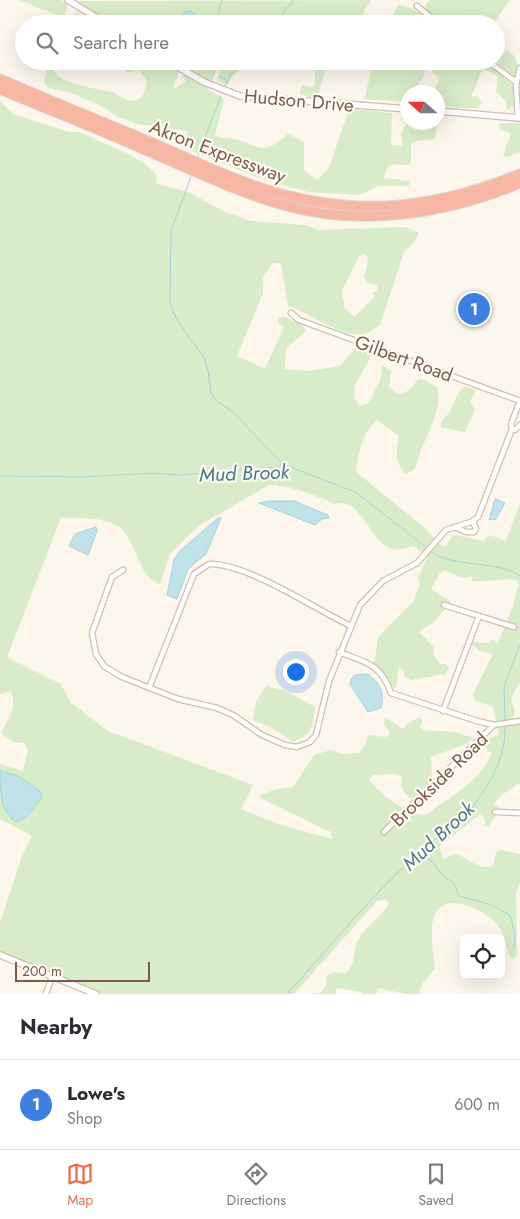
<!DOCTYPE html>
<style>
body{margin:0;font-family:Jost,sans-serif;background:#f2f2f3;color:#2b2b33}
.controls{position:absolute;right:15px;bottom:15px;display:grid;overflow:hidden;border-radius:8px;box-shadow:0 5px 20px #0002}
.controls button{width:45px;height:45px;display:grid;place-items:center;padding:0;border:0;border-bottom:1px solid #e1e1e2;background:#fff;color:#2b2b33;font:25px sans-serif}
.compass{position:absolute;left:400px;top:85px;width:45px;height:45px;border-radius:50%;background:#fff;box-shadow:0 5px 20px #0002;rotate:291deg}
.scale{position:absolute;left:15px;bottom:12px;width:135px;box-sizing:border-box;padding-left:5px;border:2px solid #7a5c4d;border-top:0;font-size:14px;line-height:18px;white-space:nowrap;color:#7a5c4d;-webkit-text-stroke:4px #fffaf3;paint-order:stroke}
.you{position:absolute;left:295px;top:671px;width:18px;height:18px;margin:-12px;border:4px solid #fff;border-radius:50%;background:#1a73e8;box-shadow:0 0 0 8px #1a73e833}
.badge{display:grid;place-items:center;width:32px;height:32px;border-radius:50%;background:#e76f51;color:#fff;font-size:16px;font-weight:700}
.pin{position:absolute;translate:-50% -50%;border:2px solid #fff;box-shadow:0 1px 5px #0006}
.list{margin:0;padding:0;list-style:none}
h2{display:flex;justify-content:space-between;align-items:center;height:65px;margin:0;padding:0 20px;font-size:21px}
h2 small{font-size:16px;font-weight:400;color:#7c7c81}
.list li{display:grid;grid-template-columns:32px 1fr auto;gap:15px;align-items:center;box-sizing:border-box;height:90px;padding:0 20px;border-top:1px solid #e1e1e2}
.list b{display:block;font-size:19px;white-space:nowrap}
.list p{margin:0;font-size:16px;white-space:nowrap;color:#7c7c81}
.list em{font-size:16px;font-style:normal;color:#7c7c81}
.icon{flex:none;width:28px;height:28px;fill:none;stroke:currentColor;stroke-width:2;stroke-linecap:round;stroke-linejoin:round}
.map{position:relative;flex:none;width:520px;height:994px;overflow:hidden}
.search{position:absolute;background:#fff;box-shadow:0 5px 20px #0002;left:15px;right:15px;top:15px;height:55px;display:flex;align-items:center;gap:12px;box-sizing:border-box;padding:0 18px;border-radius:28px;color:#7c7c81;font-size:19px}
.sheet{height:155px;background:#fff}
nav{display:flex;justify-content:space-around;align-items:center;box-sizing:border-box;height:70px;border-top:1px solid #e1e1e2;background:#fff;font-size:14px;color:#7c7c81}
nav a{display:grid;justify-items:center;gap:2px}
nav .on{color:#e76f51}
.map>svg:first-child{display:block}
</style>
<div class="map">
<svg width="520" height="994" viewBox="0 0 520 994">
<rect width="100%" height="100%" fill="#fdf6ec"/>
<path fill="#d8ecc9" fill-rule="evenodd" d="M 20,0 L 61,0 L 68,4 L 65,15 L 59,16 Z
M 372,0 L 364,10 L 362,24 L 291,24 L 281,21 L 279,24 L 113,24 L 76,1 Z
M 429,0 L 510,0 L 493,24 L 446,24 L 426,10 L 426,4 L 429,3 Z
M 398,5 L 406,6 L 427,17 L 427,21 L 389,24 Z
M 77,12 L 94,24 L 65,24 Z
M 496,49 L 504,55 L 506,50 C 518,55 520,67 514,78 L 496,61 Z
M 49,61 L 58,61 L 53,70 C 62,85 96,88 111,92 C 119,94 128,104 137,100 C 145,96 146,87 147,80 L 138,70 L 127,73 L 124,65 L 137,65 L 138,61 L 163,61 L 179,73 L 172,90 L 186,81 L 182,76 L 186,75 L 224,99 L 215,135 C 222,139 228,137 235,139 C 262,147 263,156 288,134 L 304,142 L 304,170 L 317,180 L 329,168 L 347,115 L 352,109 L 392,113 L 391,145 L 403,146 L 401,134 L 407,122 L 438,122 L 438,116 L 435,138 C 427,142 419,138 411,144 L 411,161 L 408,165 C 395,164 386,162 384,178 L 409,181 L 409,186 L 377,186 L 360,195 L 308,192 L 259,178 L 179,146 L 188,131 L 137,124 L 118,117 L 101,106 L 71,93 L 48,88 L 44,82 Z
M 175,61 L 250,61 L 232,77 L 228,85 L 217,81 L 220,70 L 218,67 L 211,82 Z
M 320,61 L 327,61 L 318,97 L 313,98 L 300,94 L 302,85 L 311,87 L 315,85 L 315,71 Z
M 374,61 L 427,61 L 424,76 L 413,92 L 408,92 L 407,102 L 364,99 Z
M 437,61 L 485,61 L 513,85 L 514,106 L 507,110 L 506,101 L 496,92 L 498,77 L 489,71 L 482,70 L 471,97 L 476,96 L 482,102 L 478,108 L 459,108 L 438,104 L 438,92 L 435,92 L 439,78 L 432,72 Z
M 0,101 L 13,114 L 69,132 L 79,132 L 122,151 L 144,163 L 156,174 L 157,184 L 188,192 L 225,212 L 251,221 L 305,225 L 319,230 L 405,227 L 419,233 L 414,243 L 404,252 L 380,325 C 376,328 371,331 367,333 C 346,342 308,311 288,306 L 281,264 L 272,263 L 263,278 L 263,293 L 237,356 L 265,369 L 284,327 L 278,323 L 278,319 L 284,316 L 303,326 L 306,331 L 286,348 L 285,369 L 309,371 L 340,366 L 357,346 L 374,351 L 355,385 L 354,397 L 360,406 L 369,403 L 381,378 L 382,365 L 391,371 L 389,387 L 398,394 C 408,393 412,388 417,380 L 422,379 L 437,387 C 445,410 420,444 415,469 L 406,474 C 394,462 396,452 399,436 L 377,420 C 361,433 359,452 356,472 L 425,528 L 440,545 L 446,547 L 451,538 L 455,535 L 483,541 L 490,535 L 506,541 L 520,503 L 520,682 L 511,698 L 515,710 L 511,722 L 520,721 L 520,785 L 518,784 L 499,797 L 494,804 L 500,808 L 489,826 L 485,826 L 484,817 L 480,814 L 439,847 L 444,859 L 455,854 C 468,857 477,871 493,866 L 496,852 L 501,850 L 520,854 L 520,883 L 516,894 L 517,955 L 512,959 C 504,948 506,934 497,924 C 485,910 446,891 435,914 C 429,926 433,954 435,968 L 422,984 L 419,994 L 405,994 L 379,988 L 376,994 L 362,994 L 362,992 L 337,988 L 335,994 L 311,994 L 320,993 L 326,986 L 327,975 L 335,972 L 345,973 C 357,965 352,952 358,940 C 365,926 381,918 389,904 L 386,899 L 377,901 L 294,994 L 96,994 L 0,955 L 0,923 L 22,856 L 32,836 L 0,819 L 0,764 L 23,771 L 28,749 L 25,743 L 14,742 L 1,734 C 9,716 17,711 11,691 L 0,694 ZM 364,254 L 368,257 L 366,271 L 363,276 L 368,283 L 378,285 L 377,290 L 373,293 L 375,296 L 355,317 L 345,309 L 342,291 L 359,256 ZM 269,485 C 293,486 313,494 335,504 C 363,496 369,545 395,550 C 398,550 411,547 414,546 L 427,558 L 418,577 L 420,585 L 413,602 L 378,637 L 375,659 L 372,665 L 389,688 L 396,687 L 399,667 L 404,670 L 404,676 L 411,680 L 445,674 L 449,669 L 446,664 L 440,664 L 434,655 L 433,646 L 419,632 L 434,622 L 451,602 L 431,589 L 440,573 L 445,570 L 462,578 L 472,576 L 472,581 C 488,583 502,577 519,581 L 514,604 L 497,644 L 494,639 L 489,643 L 473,642 L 472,645 L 480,651 L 493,654 L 473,694 L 475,700 L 493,707 L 499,735 L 484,740 L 481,743 L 492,754 C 482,777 458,793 438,806 C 433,809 431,814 425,815 C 408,816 378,793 369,779 L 373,775 L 396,774 L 402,776 C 400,787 402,791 410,798 L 416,797 L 432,781 L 431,757 L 466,744 L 474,738 L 454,732 L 422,730 L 420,727 L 423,721 L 420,718 L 410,722 L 403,729 L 385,717 L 384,724 L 390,734 L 386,737 L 368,735 L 366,744 L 359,753 L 343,754 L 331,750 L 314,755 L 293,787 L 277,789 L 260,795 L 260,798 L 331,832 L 332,839 L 281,825 L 241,809 L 253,785 L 108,731 L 71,703 L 61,684 L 7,657 L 61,518 C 79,519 102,516 118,526 C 137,539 137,578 160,584 L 170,554 L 198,526 Z
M 503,123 L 520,123 L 520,152 L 508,157 L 503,156 L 511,134 L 500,129 L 499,124 Z
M 465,386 L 476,390 L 470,401 L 475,410 L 465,432 L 441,427 L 441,422 L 449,413 L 458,394 Z
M 266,686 L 286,691 L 315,707 C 314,723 311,738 293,741 L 270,727 L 253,720 L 256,702 Z"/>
<path fill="#bfe3e8" stroke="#a5d3da" d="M182 18a7 7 0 1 1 14 0a7 7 0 1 1-14 0Z
M 495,499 L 505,503 L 496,519 L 489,520 Z
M 268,501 L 294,501 L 328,515 L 329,518 L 322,519 L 315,525 L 259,503 Z
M 218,518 L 221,518 L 206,554 L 188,569 L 177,599 L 167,595 L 174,560 L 180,551 Z
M 96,527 L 97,531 L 88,555 L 69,546 L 75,534 Z
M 368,674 C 380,683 385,693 381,708 L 368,712 L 350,684 L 351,679 L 355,675 Z
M 0,770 L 20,777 L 42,793 L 42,797 L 26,817 L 16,822 C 0,812 0,789 0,770 Z"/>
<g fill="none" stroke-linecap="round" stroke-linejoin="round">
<path stroke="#a5d3da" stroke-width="1" d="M 215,24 L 222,0
M 275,24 L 293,0
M 209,61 L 214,73
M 220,77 L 226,80
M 224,87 L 231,74 L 246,61
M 197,158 L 221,96
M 192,174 L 171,231 L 170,304 L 177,320 L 204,358 L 208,371 L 211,393 L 218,402 L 233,412 L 286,468
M 0,476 L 84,477 L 153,473 L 179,475 L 279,467 L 293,468 L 357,493 L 427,548
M 430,551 C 457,570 492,558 520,576
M 505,721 L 504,686 L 520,645
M 419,852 L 431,861 L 443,876 L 454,883 L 459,896 L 489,904 L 510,915 L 515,933 L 514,949
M 287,994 C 330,947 370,897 417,854 C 437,836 463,822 479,798 C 495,775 506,753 505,725"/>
<defs>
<path id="minor" d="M 417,6 L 439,24
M 488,61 L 516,82
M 518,117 L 516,85 L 520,68
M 291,313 L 299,320 L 520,401
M 512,429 L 515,430 L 520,425
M 455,527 L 466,532 L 474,532 L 476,529 L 473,521
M 123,570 L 112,577 L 92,633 L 96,654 L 104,666 L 122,677 L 178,699 L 217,708 L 233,715 L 262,735 L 285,745 L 297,747 L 310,742 L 316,735 L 329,681 L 360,605 L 383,581 L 417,563 L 446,530 L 471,522 L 478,517 L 512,429 L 511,424 L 520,401
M 444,605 L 514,627
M 339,652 C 367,663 380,663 391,693 L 477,721 L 494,725 L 520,721
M 149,688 L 194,574 L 209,564 C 247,563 315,609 351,626
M 443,711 L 479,616
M 495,812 L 520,813
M 384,832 L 494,725
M 46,994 L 52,976"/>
<path id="tertiary" d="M 68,0 L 107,24
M 168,61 L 204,82 L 240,96 L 408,109
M 438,111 L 520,118
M 0,955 L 96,994"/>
<path id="motorway" d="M 0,79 C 51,101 102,122 153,143 C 187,158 220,174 255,186 C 349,218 429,211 520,174
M 0,89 C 47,109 96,128 143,149 C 188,168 233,190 280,204 C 360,228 445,214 520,183"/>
</defs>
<use href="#minor" stroke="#d1beb0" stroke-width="7"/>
<use href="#tertiary" stroke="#d1beb0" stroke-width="8"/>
<use href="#motorway" stroke="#dad1cd" stroke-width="11"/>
<use href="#minor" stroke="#fff" stroke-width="4.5"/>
<use href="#tertiary" stroke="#fff" stroke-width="5.5"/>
<use href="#motorway" stroke="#f7b7a3" stroke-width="9"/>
</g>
<g text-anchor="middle" stroke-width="4.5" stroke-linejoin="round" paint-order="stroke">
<g font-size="19" fill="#7a5c4d" stroke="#fffaf3">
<text transform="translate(299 100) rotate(5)" y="7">Hudson Drive</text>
<text transform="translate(218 151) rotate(21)" y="7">Akron Expressway</text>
<text transform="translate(404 358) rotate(20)" y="7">Gilbert Road</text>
<text transform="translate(439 779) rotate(-44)" y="7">Brookside Road</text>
</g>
<g font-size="20" font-style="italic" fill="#437c86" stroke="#fffaf3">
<text transform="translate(244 473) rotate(-2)" y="7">Mud Brook</text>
<text transform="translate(438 836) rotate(-43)" y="7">Mud Brook</text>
</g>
</g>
</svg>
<div class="controls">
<button><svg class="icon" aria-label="locate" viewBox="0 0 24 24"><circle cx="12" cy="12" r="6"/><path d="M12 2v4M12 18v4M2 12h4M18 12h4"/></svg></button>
</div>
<svg class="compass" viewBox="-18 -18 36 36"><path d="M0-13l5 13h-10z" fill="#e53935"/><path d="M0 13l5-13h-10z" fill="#7c7c81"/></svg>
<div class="scale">200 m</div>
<div class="you"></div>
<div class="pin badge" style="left:474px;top:309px;background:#3f7fe0">1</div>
<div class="search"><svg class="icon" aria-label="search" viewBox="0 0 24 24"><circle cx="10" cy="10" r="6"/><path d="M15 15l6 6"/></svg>Search here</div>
</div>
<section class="sheet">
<h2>Nearby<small></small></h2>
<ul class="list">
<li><span class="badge" style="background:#3f7fe0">1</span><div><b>Lowe's</b><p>Shop</p></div><em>600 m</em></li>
</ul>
</section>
<nav>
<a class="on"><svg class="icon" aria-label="map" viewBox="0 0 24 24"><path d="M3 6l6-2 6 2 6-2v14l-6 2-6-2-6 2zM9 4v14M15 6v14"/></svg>Map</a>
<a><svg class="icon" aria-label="directions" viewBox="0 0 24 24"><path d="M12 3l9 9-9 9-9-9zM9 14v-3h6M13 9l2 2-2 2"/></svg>Directions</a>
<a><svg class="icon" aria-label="saved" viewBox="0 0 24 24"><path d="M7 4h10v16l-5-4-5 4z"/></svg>Saved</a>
</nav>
